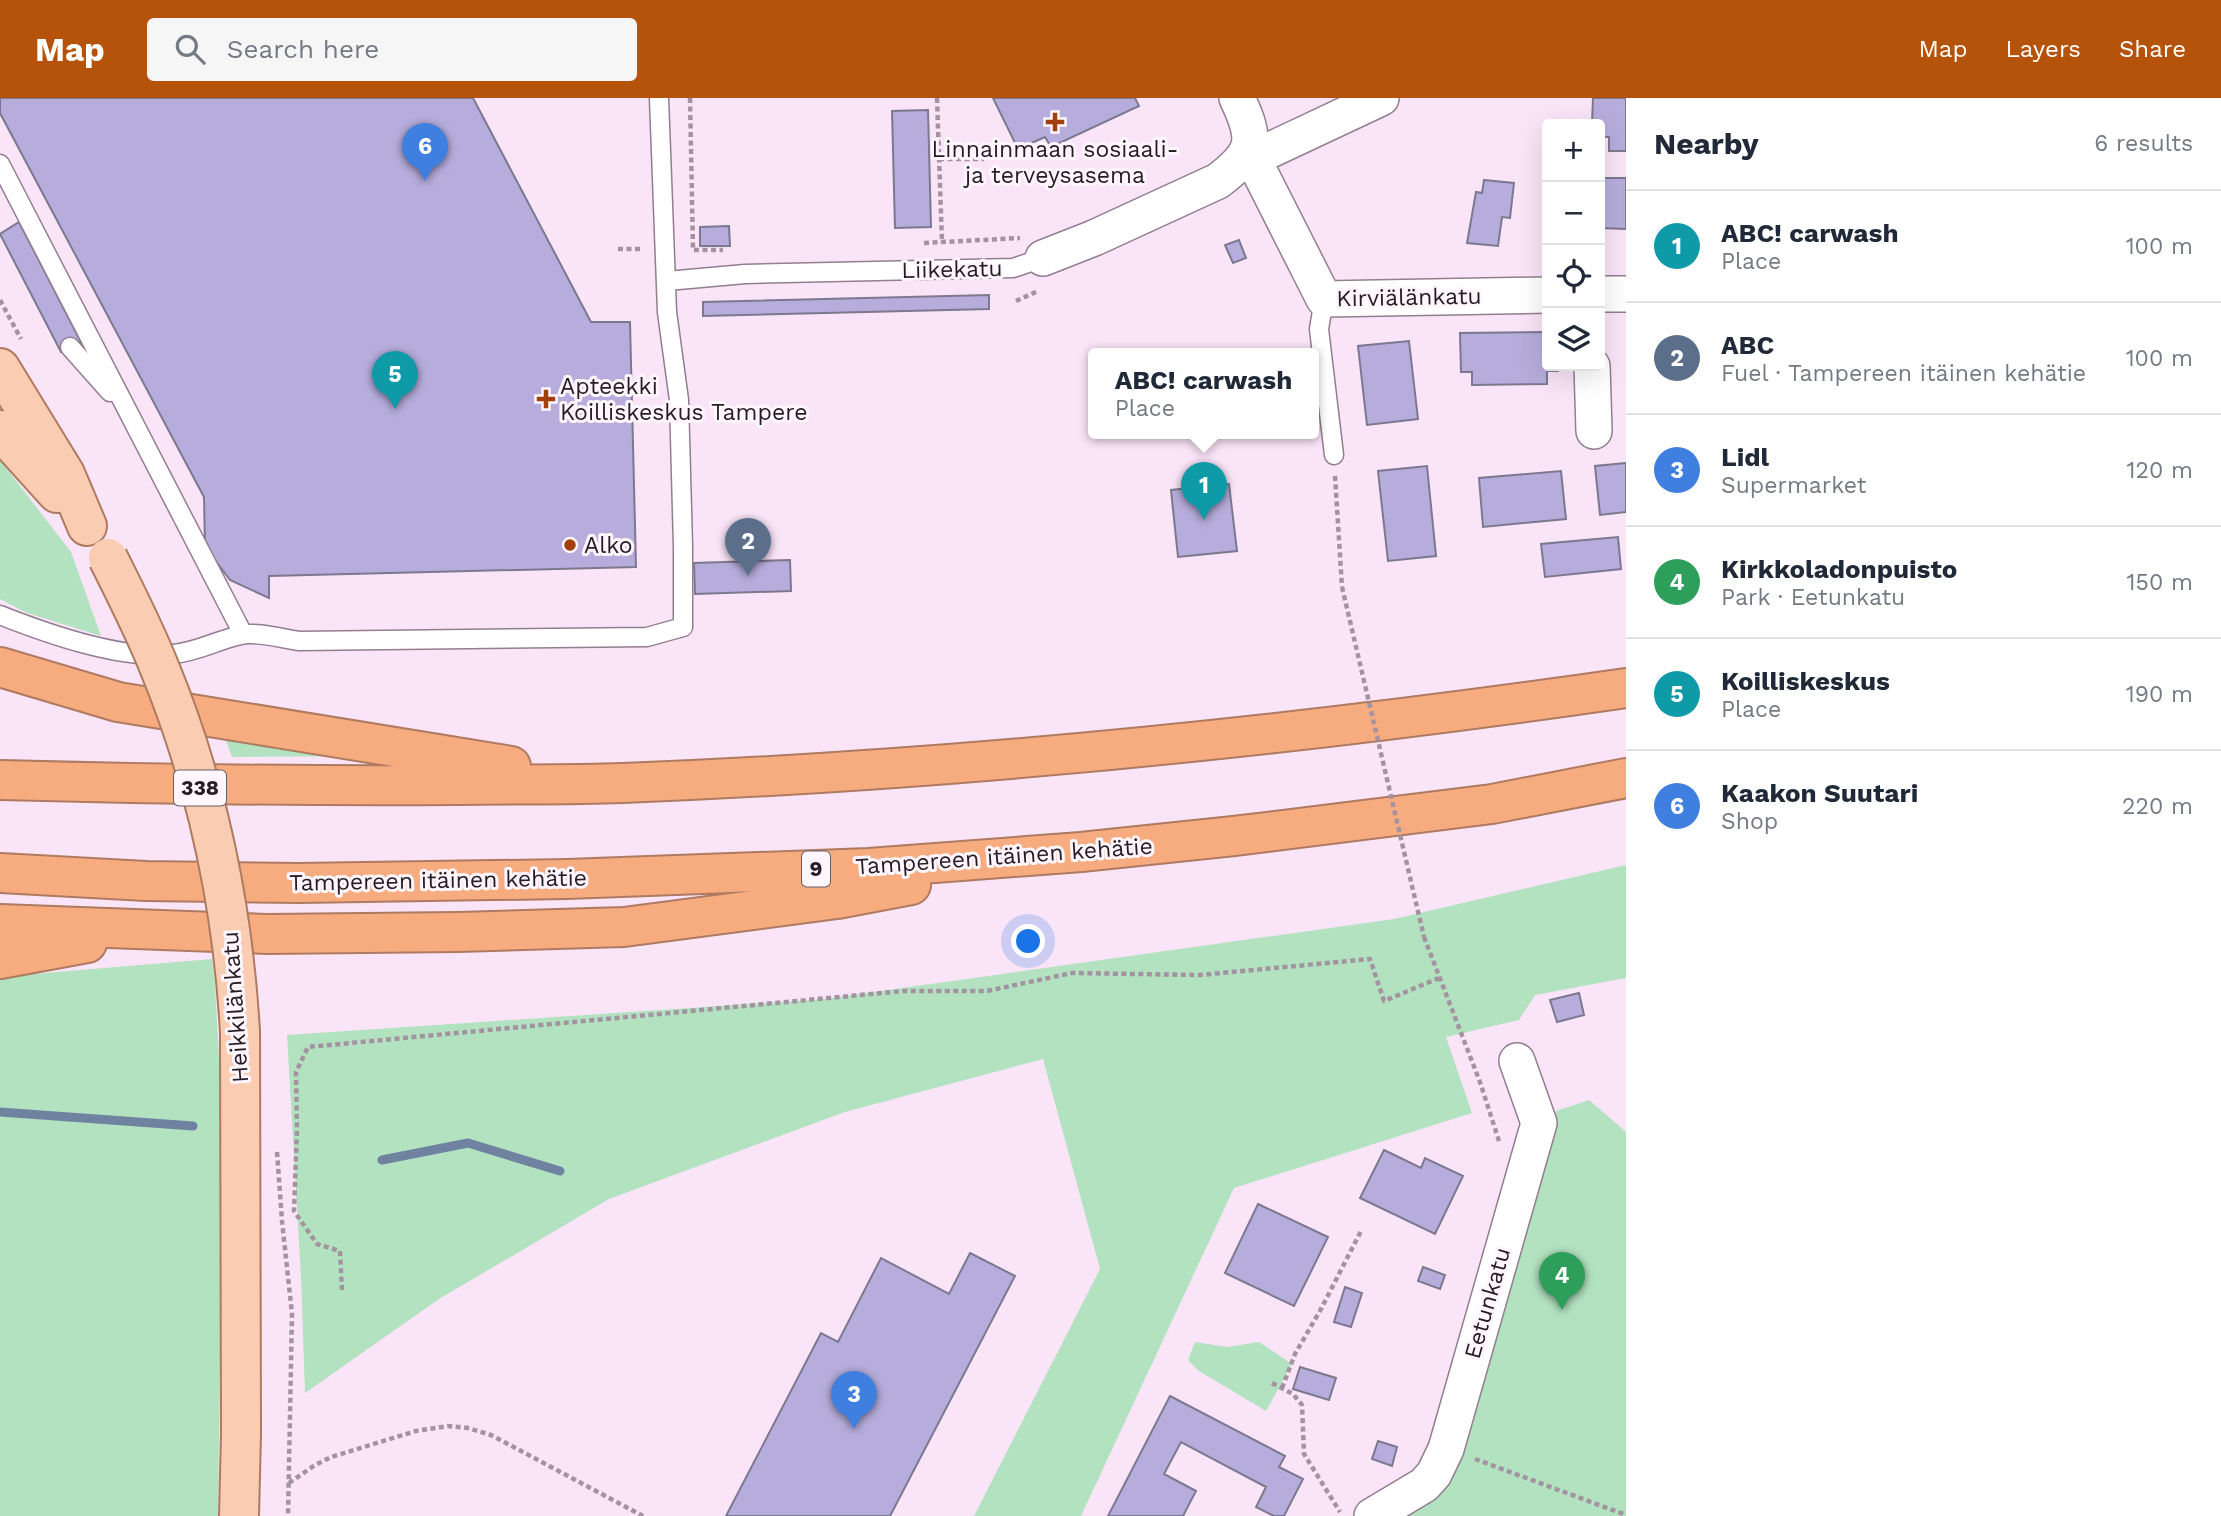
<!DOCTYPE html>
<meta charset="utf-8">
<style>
body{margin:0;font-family:"Work Sans",sans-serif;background:#f6f6f7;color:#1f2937}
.controls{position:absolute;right:21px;top:21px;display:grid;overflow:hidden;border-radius:7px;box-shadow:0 7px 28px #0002}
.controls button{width:63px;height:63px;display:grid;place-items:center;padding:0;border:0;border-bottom:2px solid #e0e1e3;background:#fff;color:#1f2937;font:35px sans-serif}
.you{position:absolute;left:1029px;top:844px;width:24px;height:24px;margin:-18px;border:5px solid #fff;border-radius:50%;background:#1a73e8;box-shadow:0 0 0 10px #1a73e833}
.badge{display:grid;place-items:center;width:46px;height:46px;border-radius:50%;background:#b45309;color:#fff;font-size:23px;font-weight:700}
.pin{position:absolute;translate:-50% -58px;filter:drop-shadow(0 2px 4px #0008)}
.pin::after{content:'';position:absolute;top:37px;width:24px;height:21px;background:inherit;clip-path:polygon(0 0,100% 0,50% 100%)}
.popup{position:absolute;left:1088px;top:250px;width:231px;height:91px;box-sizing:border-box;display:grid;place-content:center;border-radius:7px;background:#fff;filter:drop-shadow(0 2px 5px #0005);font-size:23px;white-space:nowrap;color:#747a83}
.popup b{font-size:26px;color:#1f2937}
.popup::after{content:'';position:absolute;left:50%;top:100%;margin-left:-14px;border:14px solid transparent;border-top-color:#fff}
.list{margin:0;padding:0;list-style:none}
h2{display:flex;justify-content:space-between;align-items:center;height:91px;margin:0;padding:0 28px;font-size:30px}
h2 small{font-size:23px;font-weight:400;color:#747a83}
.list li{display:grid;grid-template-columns:46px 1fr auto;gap:21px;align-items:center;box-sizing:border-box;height:112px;padding:0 28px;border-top:2px solid #e0e1e3}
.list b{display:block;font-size:26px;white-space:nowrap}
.list p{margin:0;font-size:23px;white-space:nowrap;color:#747a83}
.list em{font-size:23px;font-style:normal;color:#747a83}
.icon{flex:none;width:38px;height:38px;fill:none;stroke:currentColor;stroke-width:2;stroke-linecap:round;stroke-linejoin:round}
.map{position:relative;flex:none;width:1626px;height:1418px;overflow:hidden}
header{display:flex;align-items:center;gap:42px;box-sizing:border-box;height:98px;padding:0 35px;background:#b45309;color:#fff}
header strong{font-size:33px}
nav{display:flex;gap:38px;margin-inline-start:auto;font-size:24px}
.search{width:490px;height:63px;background:#f6f6f7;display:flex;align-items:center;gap:18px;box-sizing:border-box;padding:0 24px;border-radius:7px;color:#747a83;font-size:26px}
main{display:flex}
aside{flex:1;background:#fff}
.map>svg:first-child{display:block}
</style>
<header>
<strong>Map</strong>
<div class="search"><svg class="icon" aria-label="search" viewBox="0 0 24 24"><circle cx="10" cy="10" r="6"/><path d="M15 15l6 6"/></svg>Search here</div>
<nav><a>Map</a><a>Layers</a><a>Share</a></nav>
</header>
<main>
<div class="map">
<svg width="1626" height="1418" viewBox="0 0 1626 1418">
<rect width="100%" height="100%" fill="#fae4f8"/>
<path fill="#b3e2c1" d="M 0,362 L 71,454 L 101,538 L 27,515 L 0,501 Z
M 225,640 L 403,658 L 232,659 Z
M 1626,767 L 1626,880 L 1535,897 L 1519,922 L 1446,939 L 1472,1015 L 1234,1090 L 1081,1418 L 974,1418 L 1100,1171 L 1043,961 L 845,1014 L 609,1101 L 439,1201 L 305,1295 L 301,1179 L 287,937 L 824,901 L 1394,821 Z
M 212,861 L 215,887 L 223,1030 L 218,1418 L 0,1418 L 0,881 L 21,877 Z
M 1589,1002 L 1626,1034 L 1626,1418 L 1396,1418 L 1446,1389 L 1556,1013 Z
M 1195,1244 L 1227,1249 L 1259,1244 L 1292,1266 L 1266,1313 L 1199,1273 L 1188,1262 Z"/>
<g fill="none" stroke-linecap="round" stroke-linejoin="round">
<path stroke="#6f82a0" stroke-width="9" d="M 0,1014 L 193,1028
M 382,1062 L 468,1045 L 560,1073"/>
</g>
<path fill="#b6addc" stroke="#7c788f" stroke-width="2" d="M 0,0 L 473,0 L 591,224 L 630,224 L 636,469 L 269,478 L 269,500 L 230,482 L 205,449 L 204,399 L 0,15 Z
M 993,0 L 1135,0 L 1139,8 L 1051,49 L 1045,39 L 1018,51 Z
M 1593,0 L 1626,0 L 1626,53 L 1609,53 L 1609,39 L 1600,39 L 1600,26 L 1592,26 Z
M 928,12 L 931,129 L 895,130 L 892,13 Z
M 1600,80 L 1626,80 L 1626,131 L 1600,130 Z
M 1484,82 L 1514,85 L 1510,120 L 1502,119 L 1498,148 L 1467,145 L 1476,94 L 1482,95 Z
M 19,124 L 81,244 L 61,254 L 0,136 Z
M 729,128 L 730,148 L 700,148 L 700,129 Z
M 1239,142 L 1246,160 L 1233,165 L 1225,147 Z
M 989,197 L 989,211 L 703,218 L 703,204 Z
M 1547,234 L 1547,268 L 1558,268 L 1558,273 L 1547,273 L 1547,286 L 1472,287 L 1472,274 L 1461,274 L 1460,235 Z
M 1409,243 L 1418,321 L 1367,327 L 1358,248 Z
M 1626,365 L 1626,414 L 1600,417 L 1595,368 Z
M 1427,368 L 1436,458 L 1388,463 L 1378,373 Z
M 1561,373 L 1566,421 L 1483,429 L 1479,380 Z
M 1229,386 L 1237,453 L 1178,459 L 1171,392 Z
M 1618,439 L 1621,471 L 1545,479 L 1541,446 Z
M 790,462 L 791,493 L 695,496 L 694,465 Z
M 1579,895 L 1584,917 L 1557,924 L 1550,902 Z
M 1384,1052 L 1421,1070 L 1425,1060 L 1463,1078 L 1435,1136 L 1360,1100 Z
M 1258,1106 L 1328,1139 L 1294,1208 L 1225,1175 Z
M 970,1155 L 1015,1178 L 890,1418 L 726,1418 L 821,1235 L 838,1244 L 881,1160 L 949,1196 Z
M 1423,1169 L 1445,1177 L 1440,1191 L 1418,1183 Z
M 1345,1189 L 1362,1195 L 1351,1229 L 1334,1224 Z
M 1300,1269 L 1336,1280 L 1329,1302 L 1293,1291 Z
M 1170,1298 L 1285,1358 L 1279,1369 L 1303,1381 L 1284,1418 L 1274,1418 L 1256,1409 L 1266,1389 L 1181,1344 L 1164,1376 L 1196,1393 L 1183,1418 L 1108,1418 Z
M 1378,1343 L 1397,1349 L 1392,1368 L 1372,1361 Z"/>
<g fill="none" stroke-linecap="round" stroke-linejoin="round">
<defs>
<path id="lane" d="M 0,66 L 243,536
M 667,183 L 745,176 L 1013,170 L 1043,160
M 1324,201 L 1319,231 L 1334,357
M 70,249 L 110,294
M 0,517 C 48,536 121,562 173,556 C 198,554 217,542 241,537 C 255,533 284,541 300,543 L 647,539 L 683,529 L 683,449 L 679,302 L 667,214 L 659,0"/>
<path id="street" d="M 1248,51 L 1324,201 L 1547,197
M 1248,51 L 1266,54 L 1381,0
M 1043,160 L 1094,140 L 1218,83 C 1256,54 1257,42 1237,0
M 1600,196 L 1626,196
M 1592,268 L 1594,333
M 1372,1418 L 1424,1387 L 1434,1376 L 1446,1351 L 1539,1025 L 1517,963"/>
<path id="primary" d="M 0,270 L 65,376 L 87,428
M 0,332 L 57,395
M 239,1418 L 241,1336 L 240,934"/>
<path id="highway" d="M 0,569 L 118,604 L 511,668
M 0,682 C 153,686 306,688 459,687 C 513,686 568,687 623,685 C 958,672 1294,638 1626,590
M 0,775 L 146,783 L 299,785 L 567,781 L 869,770 L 1081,754 L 1234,738 L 1492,706 L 1626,680
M 0,826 L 267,836 L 458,834 L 624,829 L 837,801 L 911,787
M 0,861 L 87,845"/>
</defs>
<use href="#lane" stroke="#927e90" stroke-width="21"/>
<use href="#street" stroke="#927e90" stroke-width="38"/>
<use href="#primary" stroke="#ae7a60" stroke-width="42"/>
<use href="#highway" stroke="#ae7a60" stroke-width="42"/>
<path stroke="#a393a1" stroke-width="4.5" stroke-dasharray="5 3.5" stroke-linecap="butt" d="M 690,0 L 693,152
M 937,0 L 942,145
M 939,61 L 984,61
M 924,145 L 1020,140
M 618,151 L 642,151
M 694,152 L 723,152
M 0,202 L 21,241
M 1016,203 L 1038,193
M 1335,378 L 1342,489
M 1424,839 L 1480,984 L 1499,1043
M 277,1054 L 282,1123 L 292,1216 L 288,1418
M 342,1192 L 340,1153 L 317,1146 L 294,1113 L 297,1031 L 296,974 L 308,949 L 903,893 L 987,893 L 1072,875 L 1200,877 L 1370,861 L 1384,903 L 1439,880
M 1272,1285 L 1293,1296 L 1302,1307 L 1304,1356 L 1340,1414
M 1282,1290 L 1295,1256 L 1321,1211 L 1362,1131
M 1475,1361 L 1626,1417
M 289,1385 L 315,1367 L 331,1359 L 416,1333 L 448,1328 L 468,1330 L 491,1337 L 643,1418"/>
<use href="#lane" stroke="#fff" stroke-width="18"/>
<use href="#street" stroke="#fff" stroke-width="35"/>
<use href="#primary" stroke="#facdb3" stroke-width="38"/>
<use href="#highway" stroke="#f7ac80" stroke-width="38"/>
<defs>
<path id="primary-bridge" d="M 108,460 C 126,496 145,533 160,571 C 207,686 233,810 240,934"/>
</defs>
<use href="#primary-bridge" stroke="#ae7a60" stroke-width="42" stroke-linecap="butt"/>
<path stroke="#a393a1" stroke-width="4.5" stroke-dasharray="5 3.5" stroke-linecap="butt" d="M 1342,489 L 1424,839"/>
<use href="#primary-bridge" stroke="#facdb3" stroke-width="38"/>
</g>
<g fill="#a23f0a" stroke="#fff6fe" stroke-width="2.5">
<path d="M1051.5 13.5h7v7h7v7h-7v7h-7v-7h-7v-7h7z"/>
<path d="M542.5 290.5h7v7h7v7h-7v7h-7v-7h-7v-7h7z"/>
<circle cx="570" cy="447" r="7"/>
</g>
<g text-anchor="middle" stroke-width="6" stroke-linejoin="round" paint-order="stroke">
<g fill="#fff6fe" stroke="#665e65" stroke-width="2">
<rect x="174" y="672.5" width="52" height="35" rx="5"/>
<rect x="802" y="753.5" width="28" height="35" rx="5"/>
</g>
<g font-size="21" font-weight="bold" fill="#251d24">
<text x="200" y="697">338</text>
<text x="816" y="778">9</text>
</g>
<g font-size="23" fill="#251d24" stroke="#fff6fe" text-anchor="start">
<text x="1055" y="59" text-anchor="middle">Linnainmaan sosiaali-<tspan x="1055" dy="26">ja terveysasema</tspan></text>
<text x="560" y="296">Apteekki<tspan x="560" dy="26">Koilliskeskus Tampere</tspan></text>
<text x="584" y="455">Alko</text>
</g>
<g font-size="23" fill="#251d24" stroke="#fff6fe">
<text transform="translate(952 171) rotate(-1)" y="8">Liikekatu</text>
<text transform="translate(1409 199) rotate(-1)" y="8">Kirviälänkatu</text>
<text transform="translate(1004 758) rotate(-4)" y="8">Tampereen itäinen kehätie</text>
<text transform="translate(438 782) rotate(-1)" y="8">Tampereen itäinen kehätie</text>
<text transform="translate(235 909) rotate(-94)" y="8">Heikkilänkatu</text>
<text transform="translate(1487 1205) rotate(-74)" y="8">Eetunkatu</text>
</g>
</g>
</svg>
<div class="controls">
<button>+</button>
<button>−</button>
<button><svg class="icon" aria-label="locate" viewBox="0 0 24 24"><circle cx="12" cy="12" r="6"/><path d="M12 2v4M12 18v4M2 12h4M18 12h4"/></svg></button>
<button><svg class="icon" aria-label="layers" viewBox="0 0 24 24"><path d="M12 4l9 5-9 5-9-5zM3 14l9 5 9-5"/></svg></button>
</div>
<div class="you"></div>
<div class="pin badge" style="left:1204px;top:422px;background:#0f9aa8">1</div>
<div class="popup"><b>ABC! carwash</b>Place</div>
<div class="pin badge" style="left:748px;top:478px;background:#5c6f8a">2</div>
<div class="pin badge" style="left:854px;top:1331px;background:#3f7fe0">3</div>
<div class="pin badge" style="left:1562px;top:1212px;background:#2e9e5b">4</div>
<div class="pin badge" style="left:395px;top:311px;background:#0f9aa8">5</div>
<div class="pin badge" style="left:425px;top:83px;background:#3f7fe0">6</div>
</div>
<aside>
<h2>Nearby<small>6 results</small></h2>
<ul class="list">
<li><span class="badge" style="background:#0f9aa8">1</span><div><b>ABC! carwash</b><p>Place</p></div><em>100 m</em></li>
<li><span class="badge" style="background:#5c6f8a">2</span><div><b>ABC</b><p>Fuel · Tampereen itäinen kehätie</p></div><em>100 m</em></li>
<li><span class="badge" style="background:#3f7fe0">3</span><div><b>Lidl</b><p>Supermarket</p></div><em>120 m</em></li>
<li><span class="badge" style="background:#2e9e5b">4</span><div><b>Kirkkoladonpuisto</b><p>Park · Eetunkatu</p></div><em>150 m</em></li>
<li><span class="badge" style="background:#0f9aa8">5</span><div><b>Koilliskeskus</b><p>Place</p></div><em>190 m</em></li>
<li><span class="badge" style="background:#3f7fe0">6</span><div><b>Kaakon Suutari</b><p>Shop</p></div><em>220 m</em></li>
</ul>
</aside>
</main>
